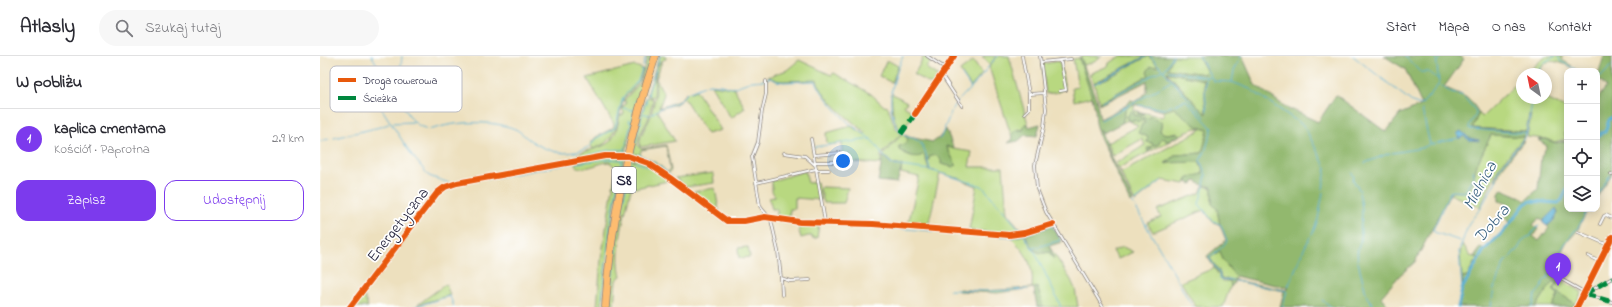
<!DOCTYPE html>
<html lang="pl">
<meta charset="utf-8">
<style>
body{margin:0;font-family:"Indie Flower",sans-serif;background:#f7f7f7;color:#2b2b33}
.controls{position:absolute;right:12px;top:12px;display:grid;overflow:hidden;border-radius:8px;box-shadow:0 2px 10px #0003}
.controls button{width:36px;height:36px;display:grid;place-items:center;padding:0;border:0;border-bottom:1px solid #e1e1e2;background:#fff;color:#2b2b33;font:20px sans-serif}
.compass{position:absolute;left:1196px;top:12px;width:36px;height:36px;border-radius:50%;background:#fff;box-shadow:0 2px 10px #0003;rotate:327deg}
.you{position:absolute;left:523px;top:105px;width:14px;height:14px;margin:-10px;border:3px solid #fff;border-radius:50%;background:#1a73e8;box-shadow:0 0 0 6px #1a73e833}
.badge{display:grid;place-items:center;width:26px;height:26px;border-radius:50%;background:#7c3aed;color:#fff;font-size:13px;font-weight:700}
.pin{position:absolute;translate:-50% -33px;filter:drop-shadow(0 1px 2px #0008)}
.pin::after{content:'';position:absolute;top:21px;width:14px;height:12px;background:inherit;clip-path:polygon(0 0,100% 0,50% 100%)}
.list{margin:0;padding:0;list-style:none}
h2{display:flex;justify-content:space-between;align-items:center;height:52px;margin:0;padding:0 16px;font-size:17px}
h2 small{font-size:13px;font-weight:400;color:#7c7c81}
.list li{display:grid;grid-template-columns:26px 1fr auto;gap:12px;align-items:center;box-sizing:border-box;height:60px;padding:0 16px;border-top:1px solid #e1e1e2}
.list b{display:block;font-size:15px;white-space:nowrap}
.list p{margin:0;font-size:13px;white-space:nowrap;color:#7c7c81}
.list em{font-size:13px;font-style:normal;color:#7c7c81}
.actions{display:flex;gap:8px;padding:12px 16px}
.actions a{flex:1;padding:9px 0;border:1px solid #7c3aed;border-radius:12px;text-align:center;font-size:14px;color:#7c3aed}
.actions .main{background:#7c3aed;color:#fff}
.icon{flex:none;width:22px;height:22px;fill:none;stroke:currentColor;stroke-width:2;stroke-linecap:round;stroke-linejoin:round}
.map{position:relative;flex:none;width:1292px;height:251px;overflow:hidden}
header{display:flex;align-items:center;gap:24px;box-sizing:border-box;height:56px;padding:0 20px;background:#fff;border-bottom:1px solid #e1e1e2}
header strong{font-size:19px}
nav{display:flex;gap:22px;margin-inline-start:auto;font-size:14px}
.search{width:280px;height:36px;background:#f7f7f7;display:flex;align-items:center;gap:10px;box-sizing:border-box;padding:0 14px;border-radius:22px;color:#7c7c81;font-size:15px}
main{display:flex}
aside{flex:1;background:#fff}
.map>svg:first-child{display:block}
</style>
<header>
<strong>Atlasly</strong>
<div class="search"><svg class="icon" aria-label="search" viewBox="0 0 24 24"><circle cx="10" cy="10" r="6"/><path d="M15 15l6 6"/></svg>Szukaj tutaj</div>
<nav><a>Start</a><a>Mapa</a><a>O nas</a><a>Kontakt</a></nav>
</header>
<main>
<aside>
<h2>W pobliżu<small></small></h2>
<ul class="list">
<li><span class="badge">1</span><div><b>kaplica cmentarna</b><p>Kościół · Paprotna</p></div><em>2.9 km</em></li>
</ul>
<div class="actions"><a class="main">Zapisz</a><a>Udostępnij</a></div>
</aside>
<div class="map">
<svg width="1292" height="251" viewBox="0 0 1292 251">
<rect width="100%" height="100%" fill="#fff"/>
<filter id="ink" filterUnits="userSpaceOnUse"><feTurbulence type="fractalNoise" baseFrequency=".025" numOctaves="2"/><feDisplacementMap in="SourceGraphic" scale="8" xChannelSelector="R" yChannelSelector="G"/><feConvolveMatrix kernelMatrix="1 2 1 2 8 2 1 2 1" color-interpolation-filters="sRGB"/></filter>
<filter id="wash" filterUnits="userSpaceOnUse"><feTurbulence type="fractalNoise" baseFrequency=".012" numOctaves="4" result="noise"/><feDisplacementMap in="SourceGraphic" scale="16" xChannelSelector="R" yChannelSelector="G"/><feGaussianBlur stdDeviation="0.9" result="paint"/><feColorMatrix in="noise" values="0 0 0 0 0 0 0 0 0 0 0 0 0 0 0 0 0 1.4 0 .05"/><feComposite in="paint" operator="in"/></filter>
<g filter="url(#wash)">
<rect width="100%" height="100%" fill="#ede0be"/>
<path fill="#b8d880" stroke="#6d7d5e" fill-rule="evenodd" d="M 328,0 L 332,0 C 306,82 289,165 282,251 L 277,251 L 281,203 L 296,113 L 292,108 L 289,106 C 279,106 261,118 255,108 L 256,106 L 287,100 L 299,100 L 299,103 L 301,102 L 302,97 L 299,95 L 299,98 L 281,98 L 255,104 L 254,102 C 259,94 279,94 288,87 C 296,81 298,68 300,59 L 303,59 L 304,56 L 302,54 L 303,50 L 305,49 L 306,46 L 304,45 L 306,42 L 320,27 Z
M 339,0 L 345,0 L 346,3 C 330,7 336,28 334,40 L 332,41 L 327,39 Z
M 604,0 L 612,4 L 606,12 L 618,20 L 613,29 L 594,19 Z
M 662,0 L 676,0 L 670,9 Z
M 677,0 L 689,0 L 708,68 L 705,68 L 703,74 L 698,73 L 691,79 L 669,11 Z
M 760,0 L 782,0 L 771,7 L 764,9 Z
M 800,0 L 826,0 L 774,27 L 829,0 L 839,11 L 830,19 L 779,47 L 774,27 L 769,18 L 788,10 L 789,7 Z
M 853,0 L 878,0 L 886,14 L 885,18 L 847,13 Z
M 1225,0 L 1242,0 L 1242,4 L 1252,10 L 1251,11 C 1237,5 1224,0 1219,18 L 1206,18 Z
M 759,2 L 772,41 L 754,45 L 752,32 L 758,31 L 753,3 Z
M 479,4 L 511,19 L 514,17 L 551,38 L 564,50 L 568,51 L 575,71 L 581,78 L 561,99 L 561,108 L 532,106 L 529,98 L 522,98 L 522,87 L 509,89 L 507,87 L 506,77 L 531,70 L 544,78 L 545,76 C 530,64 502,42 497,24 L 459,25 L 448,21 L 467,14 Z
M 567,4 L 578,10 L 572,27 L 559,20 Z
M 342,5 L 336,23 L 344,38 L 339,52 L 358,45 L 367,36 L 368,37 L 376,34 L 401,74 L 387,78 L 364,42 L 356,48 L 339,53 L 337,55 L 355,85 L 320,91 C 318,80 326,72 330,62 C 332,55 334,48 335,41 C 338,30 331,13 342,5 Z
M 653,5 L 662,18 L 651,31 L 640,15 Z
M 739,5 L 740,6 L 745,33 L 740,35 L 740,36 L 726,38 L 722,8 Z
M 315,10 L 323,13 L 319,26 L 304,42 L 296,72 L 291,81 L 284,88 L 273,93 L 270,88 L 276,81 L 293,72 L 294,68 L 267,22 Z
M 847,16 L 884,24 L 886,58 L 885,58 Z
M 1202,22 L 1202,42 L 1225,42 L 1247,53 L 1247,70 L 1245,78 L 1246,83 L 1235,86 L 1226,83 L 1207,81 L 1211,59 L 1209,58 L 1206,75 L 1152,72 L 1159,57 L 1162,61 Z
M 391,29 L 414,32 L 425,52 L 411,62 Z
M 571,37 L 587,46 L 584,50 L 594,57 L 582,76 C 571,64 573,52 571,37 Z
M 326,41 L 332,42 L 333,44 L 328,64 L 320,78 L 317,89 L 321,93 L 346,89 L 351,114 L 348,118 L 330,106 L 316,100 L 317,98 L 314,99 L 313,104 L 314,106 L 315,103 L 330,109 L 352,124 L 311,133 C 305,159 294,194 301,220 L 296,224 L 294,251 L 288,251 C 294,180 307,110 326,41 ZM 346,90 L 350,112 L 348,117 L 338,108 L 320,99 L 321,94 Z
M 813,48 L 815,49 L 813,54 L 842,61 L 844,59 L 844,55 L 854,51 L 876,70 L 888,74 L 882,97 L 855,99 L 846,108 L 854,106 L 880,106 L 883,117 L 878,120 L 867,123 L 865,128 L 842,124 L 815,146 L 796,107 L 825,89 L 822,83 L 792,100 L 787,87 L 818,70 L 808,64 L 802,67 L 806,53 ZM 811,55 L 814,56 L 814,59 L 818,60 L 824,58 L 820,60 L 820,62 C 833,63 830,61 842,66 L 840,75 C 845,80 851,77 857,76 L 841,83 L 837,89 L 834,90 L 828,96 L 828,92 L 830,93 L 833,89 L 832,87 L 827,86 L 828,81 L 819,77 L 821,71 L 826,67 L 825,65 L 823,64 L 820,66 L 815,64 L 810,65 L 807,61 ZM 874,72 L 882,73 L 801,117 L 799,112 Z
M 582,78 L 588,83 L 585,88 L 579,90 L 579,94 L 589,99 L 604,98 L 609,113 L 607,114 L 615,115 L 610,114 L 607,104 L 609,104 L 608,101 L 616,99 L 621,104 L 636,109 L 626,90 L 634,93 L 652,96 L 649,111 L 683,111 L 687,157 L 702,175 L 689,178 L 649,174 L 657,130 L 645,126 L 644,124 L 620,117 L 608,171 L 588,169 L 599,121 L 581,117 L 582,109 L 573,108 L 563,99 Z
M 1171,79 L 1204,81 L 1179,111 L 1160,151 L 1130,138 L 1131,136 L 1152,128 L 1157,108 Z
M 1203,85 L 1204,85 L 1181,113 L 1177,124 L 1175,124 L 1179,113 Z
M 485,115 L 488,127 L 497,126 L 501,144 L 475,142 L 475,153 L 470,153 L 469,163 L 457,162 L 457,153 L 452,153 L 449,142 L 454,141 L 455,140 L 452,135 L 452,125 Z
M 393,117 L 394,127 L 366,131 L 355,122 Z
M 883,130 L 892,132 L 892,148 L 897,153 L 900,169 L 892,165 L 884,154 L 833,176 L 827,167 L 841,161 L 837,154 L 880,137 Z
M 501,131 L 528,132 L 524,147 L 504,147 L 500,133 Z
M 395,132 L 399,155 L 398,157 L 372,136 Z
M 480,167 L 499,168 L 497,182 L 492,182 L 492,180 L 488,180 L 481,182 L 479,175 Z
M 704,179 C 711,190 714,200 729,196 L 733,202 L 729,190 L 751,224 L 755,233 L 758,251 L 722,251 L 721,242 L 714,232 L 677,237 L 638,235 L 639,233 L 662,235 L 712,232 C 714,209 707,197 691,182 Z
M 1143,188 L 1150,200 L 1158,202 L 1154,207 L 1148,220 L 1142,221 L 1140,197 Z
M 428,191 L 430,201 L 419,202 L 418,192 Z
M 803,191 L 813,196 L 798,203 L 793,195 Z
M 900,194 L 908,211 L 916,220 L 914,224 L 966,234 L 964,235 L 901,222 L 899,215 L 889,202 Z
M 894,212 L 903,225 L 910,225 L 911,229 L 903,251 L 876,251 L 861,226 Z
M 1240,224 L 1262,236 L 1256,248 L 1234,235 L 1238,239 L 1232,251 L 1216,251 L 1233,225 Z
M 126,228 L 130,239 L 97,249 Z
M 43,237 L 48,251 L 34,251 Z"/>
<path fill="#92b86e" stroke="#5a6d54" fill-rule="evenodd" d="M 826,0 L 853,0 L 848,13 L 885,18 L 886,14 L 878,0 L 922,0 L 935,29 L 970,54 L 973,54 L 998,66 L 1016,39 L 1066,76 L 1080,58 L 1102,49 L 1085,13 L 1064,0 L 1140,0 L 1144,3 L 1124,31 C 1142,40 1148,38 1159,57 L 1152,72 L 1173,74 L 1206,75 L 1204,81 L 1171,79 L 1157,108 L 1152,128 L 1148,136 L 1131,136 L 1095,206 L 1080,219 L 1061,241 L 1069,251 L 960,251 L 964,235 L 969,232 L 915,220 L 903,204 L 900,195 L 890,202 L 899,215 L 901,222 L 913,224 L 914,227 L 911,231 L 910,225 L 900,223 L 898,217 L 888,202 L 887,200 L 906,184 L 900,169 L 897,153 L 892,148 L 892,131 L 880,128 L 876,125 L 872,128 L 866,126 C 868,119 877,121 883,117 L 880,106 L 845,107 L 852,103 L 855,99 L 882,97 L 888,74 L 876,70 L 854,52 L 844,55 L 813,48 L 806,53 L 802,67 L 783,77 L 780,73 L 791,102 L 812,143 L 813,145 L 810,146 L 780,81 L 776,67 L 775,53 L 772,41 L 759,2 L 761,2 L 776,43 L 780,63 L 805,50 L 810,44 L 816,45 L 827,36 L 827,25 L 779,49 L 779,47 L 829,19 L 827,16 L 830,11 L 838,10 L 828,0 L 786,23 L 774,27 ZM 847,16 L 884,24 L 886,58 L 848,19 Z
M 1284,0 L 1292,0 L 1292,118 L 1277,141 L 1277,44 L 1286,31 L 1282,26 L 1277,24 C 1278,16 1282,8 1284,0 Z
M 811,55 L 814,56 L 814,59 L 818,60 L 818,56 L 825,58 L 820,60 L 821,62 L 832,61 L 842,66 L 840,75 C 846,81 853,75 860,78 L 859,80 L 853,82 L 850,85 L 846,85 L 844,82 L 841,83 L 839,88 L 834,90 L 828,96 L 827,92 L 830,92 L 833,89 L 832,87 L 827,86 L 828,81 L 818,77 L 822,68 L 825,67 L 825,65 L 823,64 L 817,66 L 815,64 L 810,65 L 807,61 Z
M 705,68 L 708,68 L 709,71 L 720,68 L 717,80 L 705,79 L 698,85 L 688,87 L 693,83 L 691,79 L 696,74 L 703,74 Z
M 1247,70 L 1247,153 L 1268,153 L 1257,175 L 1246,187 L 1230,218 L 1240,224 L 1234,234 L 1256,248 L 1254,248 L 1254,251 L 1232,251 L 1238,239 L 1233,234 L 1237,227 L 1233,225 L 1216,251 L 1139,251 L 1143,231 L 1142,221 L 1148,220 L 1154,207 L 1158,202 L 1154,201 L 1160,191 L 1165,193 L 1190,168 L 1183,159 L 1188,148 L 1179,145 L 1179,138 L 1182,133 L 1201,141 L 1205,145 L 1218,133 L 1221,101 L 1227,90 L 1218,84 L 1225,83 L 1236,87 L 1246,85 L 1245,78 ZM 1236,152 L 1238,157 L 1233,165 L 1227,170 L 1229,172 L 1219,185 L 1213,180 L 1218,173 L 1213,169 L 1219,162 L 1223,165 L 1222,166 Z
M 626,73 L 634,93 L 626,90 L 636,109 L 633,111 L 621,108 L 621,104 L 616,99 L 609,101 L 609,104 L 606,104 L 604,98 C 597,104 587,99 579,94 L 579,90 L 585,88 L 588,83 L 583,78 L 589,81 L 613,86 L 619,82 Z
M 563,100 L 573,109 L 582,110 L 577,127 L 558,125 Z
M 731,170 L 733,171 L 742,186 L 729,190 L 734,203 L 729,196 C 714,200 712,190 705,179 Z
M 717,231 L 721,242 L 722,251 L 717,251 L 714,232 Z"/>
<path fill="#56afd3" stroke="#3c6887" d="M 1141,75 L 1149,82 L 1159,84 L 1159,85 L 1149,84 L 1144,80 L 1139,83 L 1137,78 L 1139,76 Z
M 1236,152 L 1238,157 L 1233,165 L 1227,170 L 1222,166 Z"/>
<g fill="none" stroke-linecap="round" stroke-linejoin="round">
<path stroke="#56afd3" stroke-width="1" d="M 52,0 L 60,14 L 49,20 L 54,41 L 91,98 L 109,120 L 129,127
M 82,0 L 80,20 L 82,39 L 81,47 L 82,49
M 830,0 L 885,61
M 879,0 L 891,21
M 1033,0 L 1092,46 L 1101,49 L 1119,28 L 1116,0
M 1085,0 L 1100,16 L 1109,16 L 1118,23
M 1238,0 L 1240,5 L 1257,14
M 1118,5 L 1123,0
M 323,10 L 326,0
M 1258,14 L 1260,15
M 844,15 L 853,0
M 849,15 L 886,21 L 885,38 L 887,55
M 1218,18 C 1220,7 1226,5 1236,0
M 642,19 L 651,32
M 662,19 L 677,0
M 886,21 L 891,21 L 894,25 L 912,26 L 930,33 L 984,70 L 1006,112 L 1003,133
M 1277,22 L 1285,17 L 1292,8
M 447,23 L 450,22 L 457,25 L 464,26 L 496,25 C 500,37 519,58 529,67 C 543,78 554,82 562,99
M 912,26 L 914,15 L 921,0
M 774,28 L 827,0
M 1122,30 L 1131,37 L 1142,39 L 1156,55 C 1157,62 1148,66 1149,73 L 1206,77
M 329,39 L 328,37 L 340,0
M 640,43 L 661,21
M 326,44 L 327,49
M 314,46 L 318,43 L 331,0
M 782,46 L 842,14
M 818,49 L 844,53 L 866,44 L 891,71 L 892,73 L 885,96 L 880,104 L 886,119 L 884,129
M 83,50 C 91,62 96,73 112,73
M 303,52 L 315,55
M 315,53 L 317,44
M 312,55 L 312,53
M 323,55 L 326,43 L 328,41
M 322,57 L 329,59
M 330,59 L 339,53 L 358,46 L 367,37 L 389,28 L 401,29 L 412,32 L 432,25 L 445,24
M 309,64 L 310,67
M 781,64 L 828,39 L 851,25
M 319,69 L 322,66
M 113,73 C 135,65 173,64 195,73 C 200,75 203,79 207,82 C 226,96 249,103 270,90
M 581,77 C 563,51 572,28 583,0
M 582,78 C 587,82 592,81 597,84 C 606,89 607,105 610,113
M 14,82 L 60,71 L 71,67 L 94,66
M 619,83 L 621,81 L 634,49 L 638,45
M 0,85 L 9,83
M 1117,87 L 1138,82
M 1111,88 L 1115,88
M 271,89 L 275,83 L 295,72 L 303,41 L 318,25 L 322,13
M 494,91 L 551,83
M 304,96 L 314,57
M 1072,97 L 1102,92 L 1110,88 L 1102,54
M 312,98 L 322,59
M 318,98 L 335,107 L 348,117
M 563,99 L 573,109 L 610,114 L 662,130 L 702,176 L 716,198 L 741,251
M 255,103 C 267,100 293,91 304,94
M 315,106 L 334,113 L 353,126
M 256,107 L 288,103 L 301,104
M 1045,107 L 1070,97
M 1032,117 L 1034,121 L 1033,124 L 1040,135
M 350,119 L 353,122
M 168,123 L 252,107
M 884,130 L 879,148 L 892,164 L 901,169 L 907,185 L 901,192 L 889,202 L 899,216 L 900,223 L 913,224
M 1277,139 L 1290,119
M 815,145 L 841,125
M 813,147 L 842,197
M 546,170 L 613,175
M 616,175 L 693,181 L 731,170 L 733,171 L 741,184 L 714,192
M 702,175 L 728,168
M 992,179 L 998,163 L 1003,136
M 1140,185 L 1114,176 L 1113,174 L 1130,136 L 1133,135 L 1145,136 L 1154,119 L 1153,114
M 843,198 L 857,223
M 1038,204 C 1036,193 1039,192 1041,183 C 1042,178 1040,172 1041,167 C 1043,156 1042,147 1039,137
M 1038,206 L 1047,241 L 1055,251
M 858,225 L 869,245
M 915,225 L 967,235 L 962,251
M 968,231 L 981,199 L 990,181
M 1142,233 L 1139,195 L 1145,178 L 1149,167 L 1160,153 L 1176,125 L 1179,113 L 1206,80 L 1213,42
M 629,234 L 675,235 L 708,233
M 1002,244 L 1012,251
M 870,246 L 873,251
M 35,249 L 37,244
M 94,251 L 130,240 L 134,251
M 281,251 L 290,172 L 302,103
M 289,251 L 297,179 L 311,104
M 1171,251 L 1174,232 L 1185,205 L 1189,203 L 1194,196 L 1197,195 C 1201,188 1202,182 1211,180 L 1213,175 L 1219,170
M 1211,251 L 1213,250 L 1215,239 L 1222,231 L 1224,225 L 1229,220 L 1231,211 L 1248,183 L 1259,170 L 1268,153"/>
<path stroke="#56afd3" stroke-width="3" d="M 1277,82 L 1281,77 L 1285,76 L 1289,64 L 1292,61
M 1138,251 L 1142,233 L 1164,194 L 1184,175 L 1205,148 L 1210,145 L 1238,147 L 1242,144 L 1247,133"/>
</g>
</g>
<g filter="url(#ink)">
<g fill="none" stroke-linecap="round" stroke-linejoin="round">
<defs>
<path id="minor" d="M 607,0 L 625,12
M 702,0 L 709,38 L 709,53 L 705,57
M 720,0 L 726,53 L 724,71 L 715,109 L 717,133 L 726,156 L 783,251
M 739,5 L 741,7 L 746,34 L 740,35
M 721,6 L 751,3
M 621,18 L 642,50
M 446,25 L 446,38 L 442,55 L 438,86 L 432,101 L 440,150 C 443,156 449,159 451,164 L 458,195 L 461,222 L 470,225 L 490,224
M 710,38 L 724,37
M 595,58 L 634,0
M 491,83 L 505,166
M 464,97 L 485,100 L 495,109
M 494,99 L 521,97
M 315,102 L 335,111 L 407,165 L 424,165 L 445,161 L 480,166 L 553,168 L 689,179 L 704,177 L 733,168
M 496,106 L 524,106
M 497,114 L 509,114
M 1291,118 L 1292,119
M 436,127 L 496,113
M 1280,168 L 1284,160 L 1286,159 L 1292,162
M 1258,176 L 1288,189
M 1268,200 L 1280,206
M 1230,217 L 1264,236
M 461,222 L 462,239
M 1265,235 L 1268,236 L 1292,222
M 1267,236 L 1269,239 L 1292,246
M 30,251 L 100,158 L 117,137 L 125,131 L 279,100 L 299,99
M 1257,251 L 1292,181"/>
<path id="highway" d="M 284,251 C 289,166 307,81 334,0
M 287,251 C 292,166 310,81 337,0"/>
</defs>
<use href="#minor" stroke="#88817c" stroke-width="3.5"/>
<use href="#highway" stroke="#88817c" stroke-width="5.5"/>
<use href="#minor" stroke="#fff" stroke-width="2"/>
<use href="#highway" stroke="#fdbc70" stroke-width="4"/>
<defs>
<path id="minor-bridge" d="M 299,99 L 315,102"/>
</defs>
<use href="#minor-bridge" stroke="#88817c" stroke-width="3.5" stroke-linecap="butt"/>
<use href="#minor-bridge" stroke="#fff" stroke-width="2"/>
<path stroke="#00873e" stroke-width="5" stroke-dasharray="10 5" stroke-linecap="butt" d="M 581,78 L 595,58
M 1265,235 L 1268,236 L 1292,222
M 1267,236 L 1269,239 L 1292,246"/>
<defs>
<path id="cycleway" d="M 595,58 L 634,0
M 30,251 L 117,137 L 125,131 L 137,127 L 285,100 L 308,100 L 328,107 L 350,122 L 407,165 L 424,165 L 445,161 L 480,166 L 553,168 L 689,179 L 704,177 L 733,168
M 1257,251 L 1292,181"/>
</defs>
<use href="#cycleway" stroke="#fff" stroke-width="8"/>
<use href="#cycleway" stroke="#e8590c" stroke-width="6"/>
</g>
</g>
<g text-anchor="middle" stroke-width="3.5" stroke-linejoin="round" paint-order="stroke">
<rect fill="#fff" stroke="#646476" stroke-width="1" x="292" y="111" width="24" height="26" rx="3"/>
<g font-size="15" font-weight="bold" fill="#22223b">
<text x="304" y="129">S8</text>
</g>
<g font-size="16" fill="#22223b" stroke="#fff">
<text transform="translate(77 168) rotate(-52)" y="6">Energetyczna</text>
</g>
<g font-size="17" font-style="italic" fill="#39617f" stroke="#fff">
<text transform="translate(1159 129) rotate(-61)" y="6">Mielnica</text>
<text transform="translate(1171 167) rotate(-49)" y="6">Dobra</text>
</g>
</g>
<rect x="10" y="10" width="132" height="46" rx="6" fill="#fff" stroke="#bdbdc4" stroke-width="1"/>
<rect x="18" y="22" width="18" height="4" fill="#e8590c"/>
<rect x="18" y="40" width="18" height="4" fill="#00873e"/>
<g font-size="11" fill="#22223b">
<text x="43" y="28">Droga rowerowa</text>
<text x="43" y="46">Ścieżka</text>
</g>
</svg>
<div class="controls">
<button>+</button>
<button>−</button>
<button><svg class="icon" aria-label="locate" viewBox="0 0 24 24"><circle cx="12" cy="12" r="6"/><path d="M12 2v4M12 18v4M2 12h4M18 12h4"/></svg></button>
<button><svg class="icon" aria-label="layers" viewBox="0 0 24 24"><path d="M12 4l9 5-9 5-9-5zM3 14l9 5 9-5"/></svg></button>
</div>
<svg class="compass" viewBox="-18 -18 36 36"><path d="M0-13l5 13h-10z" fill="#e53935"/><path d="M0 13l5-13h-10z" fill="#7c7c81"/></svg>
<div class="you"></div>
<div class="pin badge" style="left:1238px;top:230px">1</div>
</div>
</main>
